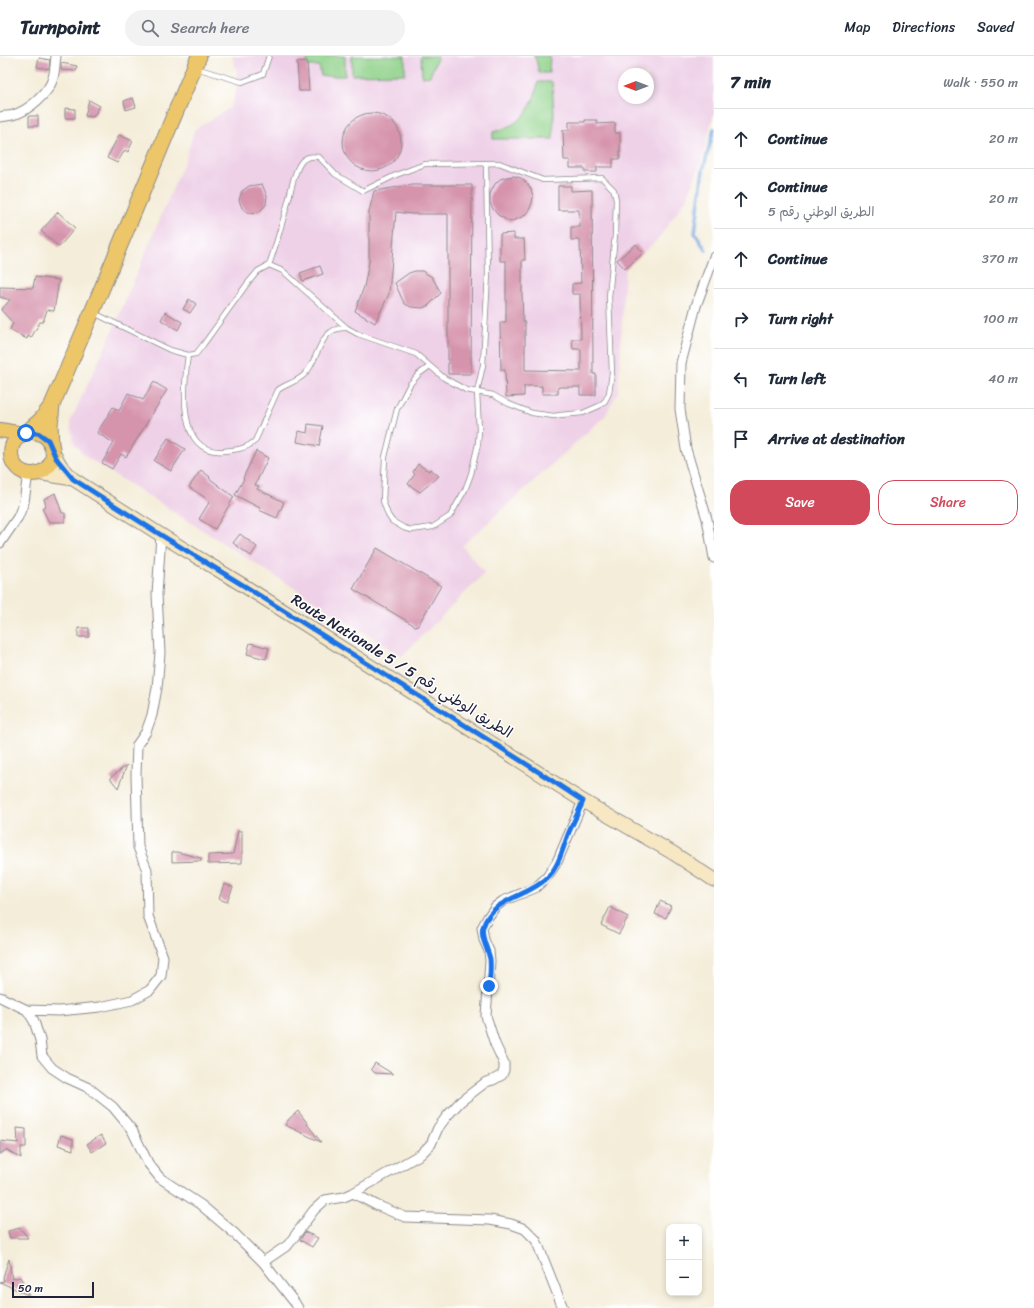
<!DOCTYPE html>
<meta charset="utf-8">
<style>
body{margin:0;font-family:Sriracha,"Playpen Sans Arabic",sans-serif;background:#f2f2f3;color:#1f2937}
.controls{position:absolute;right:12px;bottom:12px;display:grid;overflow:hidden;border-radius:8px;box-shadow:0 2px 6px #0003}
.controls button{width:36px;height:36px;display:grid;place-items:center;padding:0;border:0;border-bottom:1px solid #e0e1e3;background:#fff;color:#1f2937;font:20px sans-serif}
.compass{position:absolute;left:618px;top:12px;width:36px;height:36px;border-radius:50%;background:#fff;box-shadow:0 2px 6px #0003;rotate:270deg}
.scale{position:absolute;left:12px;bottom:10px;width:82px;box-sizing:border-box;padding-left:4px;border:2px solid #22223b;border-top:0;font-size:11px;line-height:14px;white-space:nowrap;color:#22223b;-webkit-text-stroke:3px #fff;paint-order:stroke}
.stop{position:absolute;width:12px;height:12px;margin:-9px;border:3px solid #1a73e8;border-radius:50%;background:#fff}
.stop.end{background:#1a73e8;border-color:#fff;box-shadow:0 1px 4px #0008}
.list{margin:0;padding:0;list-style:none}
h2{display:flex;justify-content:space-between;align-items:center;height:52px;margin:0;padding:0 16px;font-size:17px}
h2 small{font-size:13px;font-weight:400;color:#747a83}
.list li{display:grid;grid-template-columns:26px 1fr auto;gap:12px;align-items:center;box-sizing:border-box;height:60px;padding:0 16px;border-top:1px solid #e0e1e3}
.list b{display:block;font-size:15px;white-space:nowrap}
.list p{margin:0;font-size:13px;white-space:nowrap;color:#747a83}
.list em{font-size:13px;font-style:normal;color:#747a83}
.actions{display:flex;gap:8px;padding:12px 16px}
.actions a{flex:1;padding:9px 0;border:1px solid #d1495b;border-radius:16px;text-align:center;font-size:14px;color:#d1495b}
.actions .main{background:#d1495b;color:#fff}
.icon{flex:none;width:22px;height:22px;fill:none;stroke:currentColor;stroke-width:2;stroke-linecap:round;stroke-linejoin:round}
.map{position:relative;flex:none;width:714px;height:1252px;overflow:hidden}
header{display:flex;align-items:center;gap:24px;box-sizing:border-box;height:56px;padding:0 20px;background:#fff;border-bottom:1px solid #e0e1e3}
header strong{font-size:19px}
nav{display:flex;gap:22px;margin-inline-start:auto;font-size:14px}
.search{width:280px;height:36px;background:#f2f2f3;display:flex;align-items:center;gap:10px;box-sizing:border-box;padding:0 14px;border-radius:22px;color:#747a83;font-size:15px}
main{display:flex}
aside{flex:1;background:#fff}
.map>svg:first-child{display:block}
</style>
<header>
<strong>Turnpoint</strong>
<div class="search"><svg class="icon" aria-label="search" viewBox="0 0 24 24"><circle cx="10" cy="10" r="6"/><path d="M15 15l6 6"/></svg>Search here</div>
<nav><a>Map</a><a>Directions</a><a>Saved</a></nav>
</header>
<main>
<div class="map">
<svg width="714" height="1252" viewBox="0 0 714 1252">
<rect width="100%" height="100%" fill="#fff"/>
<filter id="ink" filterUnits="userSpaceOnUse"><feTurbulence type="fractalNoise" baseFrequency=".025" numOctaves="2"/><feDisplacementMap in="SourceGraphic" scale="8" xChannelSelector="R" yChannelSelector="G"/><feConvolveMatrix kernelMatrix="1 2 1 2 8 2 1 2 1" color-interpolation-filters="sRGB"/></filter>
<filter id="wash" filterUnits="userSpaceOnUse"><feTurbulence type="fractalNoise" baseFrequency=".012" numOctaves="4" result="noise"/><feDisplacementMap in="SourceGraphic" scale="16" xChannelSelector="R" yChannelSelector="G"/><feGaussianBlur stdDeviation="0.9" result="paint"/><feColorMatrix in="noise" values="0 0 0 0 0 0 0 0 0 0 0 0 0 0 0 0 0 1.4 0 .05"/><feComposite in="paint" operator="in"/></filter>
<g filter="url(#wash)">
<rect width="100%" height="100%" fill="#f4edd9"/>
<path fill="#eed0e7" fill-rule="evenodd" d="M 232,0 L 714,0 L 714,56 L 701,106 L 687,142 L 657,184 L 625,213 L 618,336 L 605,360 L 462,490 L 485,517 L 402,600 L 85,400 L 74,387 L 70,366 L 109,283 L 187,99 L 194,74 L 230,52 L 236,36 L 237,15 ZM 624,18 L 648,18 L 648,42 L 624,42 Z"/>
<path fill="#90d28a" stroke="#597a62" d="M 308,0 L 345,0 L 345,20 L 321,20 L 319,10 L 307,10 Z
M 352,0 L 405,0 L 405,18 L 352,19 Z
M 421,0 L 438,0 L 430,20 L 422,21 Z
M 533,0 L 550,0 L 549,17 L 539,17 L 536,3 Z
M 538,26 L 552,26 L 554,58 L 553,83 L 493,83 L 493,76 C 521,69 533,54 538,26 Z"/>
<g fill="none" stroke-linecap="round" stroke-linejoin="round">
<path stroke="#75a4de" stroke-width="3.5" d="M 706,194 L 695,177 L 703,114 L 714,73"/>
</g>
<g id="blocks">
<path fill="#d693ac" d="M 39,2 L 50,4 L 49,13 L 37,11 Z
M 307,5 L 309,35 L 299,35 L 297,6 Z
M 61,7 L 77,10 L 76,15 L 61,14 Z
M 133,42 L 136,51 L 126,54 L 124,45 Z
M 89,44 L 100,50 L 93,61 L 85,60 Z
M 65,52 L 75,53 L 75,62 L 65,62 Z
M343 86a29 29 0 1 1 58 0a29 29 0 1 1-58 0Z
M 29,60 L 38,60 L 38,70 L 29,70 Z
M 585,64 L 597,64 L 597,68 L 615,67 L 615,77 L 620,77 L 620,103 L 613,103 L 613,111 L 597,111 L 597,116 L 585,116 L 585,112 L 570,112 L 570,104 L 564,104 L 563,74 L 569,74 L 569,66 L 585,66 Z
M 119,79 L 133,85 L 128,96 L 125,94 L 117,107 L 107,102 Z
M 514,120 L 521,122 L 527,127 L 531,133 L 533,140 L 532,147 L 529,154 L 524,160 L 510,166 L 498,159 L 493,153 L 490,147 L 490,138 L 495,128 L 500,123 L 507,121 Z
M 262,128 L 267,140 L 266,149 L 259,156 L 250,157 L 246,155 L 242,152 L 239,144 L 242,135 L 249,130 Z
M 411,129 L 472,129 L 471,318 L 448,318 L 448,158 L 411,158 L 396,156 L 389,238 L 375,267 L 355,255 L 364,231 L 369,206 L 369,156 L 374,135 Z
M 558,130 L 571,130 L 571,135 L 592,134 L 593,318 L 596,318 L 596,339 L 580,339 L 580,331 L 558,331 L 558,338 L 542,338 L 542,330 L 524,330 L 524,340 L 506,341 L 505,314 L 501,314 L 500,266 L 506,266 L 506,205 L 500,205 L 500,178 L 514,177 L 514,183 L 524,183 L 525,204 L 522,204 L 522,238 L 523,266 L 525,266 L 525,314 L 581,315 L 581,293 L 573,293 L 572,283 L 581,283 L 580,238 L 572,238 L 572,228 L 581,227 L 580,184 L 571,184 L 571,171 L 580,171 L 579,154 L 558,154 Z
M 58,156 L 75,172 L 59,191 L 41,175 Z
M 636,188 L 643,197 L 625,213 L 617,204 Z
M 320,210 L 323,218 L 303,225 L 300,217 Z
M 415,215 L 422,215 L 432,221 L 441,237 L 429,249 L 423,252 L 411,251 L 405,248 L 402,243 L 395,227 L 409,217 Z
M 35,221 L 59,224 L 54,255 L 47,254 L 43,266 L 40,266 L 31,282 L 28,280 L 27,283 L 10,274 L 13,267 L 1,254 L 10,244 L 0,241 L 0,231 L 33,232 Z
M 189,243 L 196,248 L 190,257 L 183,253 Z
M 165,256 L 182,266 L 178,274 L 161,264 Z
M 154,326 L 167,334 L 126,401 L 121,398 L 112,413 L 102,407 L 114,387 L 97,377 L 113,351 L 119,355 L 128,337 L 143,344 Z
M 308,368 L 323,370 L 319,390 L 297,386 L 299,375 L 307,377 Z
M 168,382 L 185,393 L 171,415 L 154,405 Z
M 256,395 L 268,402 L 255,429 L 259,430 L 257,433 L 284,446 L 277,462 L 259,454 L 260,452 L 235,439 L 244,423 L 243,422 Z
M 418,408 L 429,415 L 430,413 L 439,420 L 420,436 L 408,428 L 415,418 L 413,416 Z
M 201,414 L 210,421 L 209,422 L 234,441 L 215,473 L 199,463 L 210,445 L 189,431 Z
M 55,437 L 62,457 L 65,457 L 65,466 L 49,466 L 42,452 L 46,449 L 44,443 Z
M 240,478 L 257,491 L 251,500 L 233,487 Z
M 377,492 L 441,530 L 417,571 L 353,533 Z
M 78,572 L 89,572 L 89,581 L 78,581 Z
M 250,587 L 269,592 L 266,603 L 247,598 Z
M 127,709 L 118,732 L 110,722 Z
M 238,775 L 242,775 L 242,807 L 208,808 L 208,799 L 233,798 Z
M 172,796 L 177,796 L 201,802 L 201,805 L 172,806 Z
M 224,828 L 233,831 L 227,846 L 219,843 Z
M 660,845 L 671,850 L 666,862 L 655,858 Z
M 610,851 L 628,861 L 619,878 L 601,869 Z
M 375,1007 L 393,1018 L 375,1017 L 371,1013 Z
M 298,1055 L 308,1068 L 307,1068 L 321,1086 L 285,1069 L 289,1063 Z
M 17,1072 L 26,1073 L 26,1091 L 21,1091 L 21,1102 L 6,1094 L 0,1098 L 0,1085 L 18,1087 Z
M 61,1079 L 73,1083 L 73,1094 L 58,1089 Z
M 101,1079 L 106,1087 L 92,1096 L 87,1088 Z
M 20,1172 L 28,1182 L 10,1182 L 8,1175 Z
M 305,1176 L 318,1182 L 312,1191 L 300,1184 Z
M 9,1203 L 12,1223 L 20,1221 L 30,1240 L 0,1226 L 4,1225 L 3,1221 Z"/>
</g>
</g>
<g filter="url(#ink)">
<use href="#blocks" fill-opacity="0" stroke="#8b888a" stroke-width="1"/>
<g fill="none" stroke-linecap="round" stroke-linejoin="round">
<defs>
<path id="service" d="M 196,12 L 242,26 L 263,18 L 269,0
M 94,257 L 170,294 L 188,299 L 196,298 L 203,289 L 247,228 L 258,215 L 269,209 C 276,189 282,168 288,146 C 291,135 294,114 302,105 C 307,100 313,100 319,101 L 335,118 L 363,135 L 396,119 L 425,108 L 499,107 L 543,124 L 602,122 L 614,134 L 616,144 L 615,179 L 609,241 L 612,317 L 609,337 L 605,345 L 599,350 L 583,357 L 560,359 L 554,360 L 532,357 L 509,348 L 493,339 L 466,334 L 444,322 L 416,298 L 358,278 L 347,272 L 283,215 L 269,209
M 188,299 C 184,328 176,399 223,395 C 235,394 246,393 255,385 L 278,334 C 286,328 297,326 305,318 C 319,304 319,270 346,272
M 430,310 L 419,318 L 410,328 L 397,353 L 385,401 L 383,445 L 388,459 L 392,465 L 404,472 L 411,474 L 433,471 L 450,460 L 465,434 L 471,418 L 478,388 L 479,374 L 477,336 L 483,309 L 488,218 L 486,107"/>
<path id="minor" d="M 0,61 C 4,60 9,60 13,59 C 28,55 49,37 53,22 C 55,15 55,7 56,0
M 714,201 L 696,250 L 681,307 L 680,353 L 686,393 L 707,463 L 714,502
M 0,487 L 18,461 L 24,446 L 28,417
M 0,941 L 27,954 L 34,965 L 40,984 L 42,1000 L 52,1012 L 67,1022 L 89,1032 L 113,1051 L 132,1074 L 148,1107 L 160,1122 L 201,1149 L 234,1177 L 263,1206 L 295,1247 L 298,1252
M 27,954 L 59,955 L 100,951 L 132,944 L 150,934 L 161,920 L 163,901 L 148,860 L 147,814 L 138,791 L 136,719 L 137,689 L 146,676 L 152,659 L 157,632 L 160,597 L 157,538 L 161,479
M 353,1137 L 376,1149 L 405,1161 L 490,1164 L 511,1168 L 525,1173 L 536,1184 L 563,1252
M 263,1206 L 288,1189 L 314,1154 L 325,1144 L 344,1141 L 353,1137 L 421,1098 L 431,1088 L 438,1072 L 447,1060 L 460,1046 L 486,1026 L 493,1024 L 502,1019 L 504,1014 L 504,1007 L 495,988 L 486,960 L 490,905 L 489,895 L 484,884 L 482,872 L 488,861 L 495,851 L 503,845 L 535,832 L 547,821 L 557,806 L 583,745"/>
<path id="secondary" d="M 52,395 L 61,410 L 73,423 L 161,479 L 246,531 L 583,745 L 673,797 L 714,824
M 37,417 L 73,423"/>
<path id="primary" d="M 0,374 L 23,378
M11 397a21 21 0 1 1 42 0a21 21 0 1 1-42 0Z"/>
<path id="trunk" d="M 26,377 L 41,364 L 52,349 L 92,256 L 199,0
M 51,389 L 50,369 L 52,349"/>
</defs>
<use href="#service" stroke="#8b888a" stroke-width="6"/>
<use href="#minor" stroke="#8b888a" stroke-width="11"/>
<use href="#secondary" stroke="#8b888a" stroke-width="15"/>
<use href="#primary" stroke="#8b888a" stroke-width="16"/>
<use href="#trunk" stroke="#8b888a" stroke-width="17"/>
<use href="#service" stroke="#fff" stroke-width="4.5"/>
<use href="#minor" stroke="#fff" stroke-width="9"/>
<use href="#secondary" stroke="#f7e8c3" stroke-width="13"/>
<use href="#primary" stroke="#ecc669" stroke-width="14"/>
<use href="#trunk" stroke="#ecc669" stroke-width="15"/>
</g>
</g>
<g fill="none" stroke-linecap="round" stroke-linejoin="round" filter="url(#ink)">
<path stroke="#1a73e8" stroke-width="5" d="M 26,377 L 38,377 L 48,384 L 56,402 L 73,423 L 161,479 L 246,531 L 531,711 L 583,745 C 579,755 574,765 569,776 C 563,791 559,811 547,822 C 527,842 493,841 483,871 C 480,881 488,893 490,903 C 491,912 490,921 489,930"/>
</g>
<g text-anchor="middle" stroke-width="3" stroke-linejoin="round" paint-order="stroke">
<g font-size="15" fill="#22223b" stroke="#fff">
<text transform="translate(402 610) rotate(32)" y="5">Route Nationale 5 / الطريق الوطني رقم 5</text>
</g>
</g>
</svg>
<div class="controls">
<button>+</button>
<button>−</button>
</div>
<svg class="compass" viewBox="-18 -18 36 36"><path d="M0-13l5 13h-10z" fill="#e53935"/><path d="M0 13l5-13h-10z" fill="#747a83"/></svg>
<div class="scale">50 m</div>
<div class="stop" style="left:26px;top:377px"></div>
<div class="stop end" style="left:489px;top:930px"></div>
</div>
<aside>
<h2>7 min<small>Walk · 550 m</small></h2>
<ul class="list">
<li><svg class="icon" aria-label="ahead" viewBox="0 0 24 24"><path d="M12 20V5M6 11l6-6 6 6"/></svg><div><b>Continue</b></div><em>20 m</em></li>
<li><svg class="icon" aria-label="ahead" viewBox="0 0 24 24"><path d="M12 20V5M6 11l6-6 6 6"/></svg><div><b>Continue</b><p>الطريق الوطني رقم 5</p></div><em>20 m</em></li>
<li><svg class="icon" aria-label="ahead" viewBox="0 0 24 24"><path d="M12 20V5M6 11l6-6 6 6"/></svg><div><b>Continue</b></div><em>370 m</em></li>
<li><svg class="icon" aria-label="right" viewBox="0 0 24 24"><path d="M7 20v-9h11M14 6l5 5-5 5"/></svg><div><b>Turn right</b></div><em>100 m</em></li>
<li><svg class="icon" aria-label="left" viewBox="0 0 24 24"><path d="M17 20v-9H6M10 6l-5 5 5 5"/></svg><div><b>Turn left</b></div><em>40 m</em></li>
<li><svg class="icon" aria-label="arrive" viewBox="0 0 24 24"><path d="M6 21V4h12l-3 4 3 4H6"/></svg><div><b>Arrive at destination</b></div></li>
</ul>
<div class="actions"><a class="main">Save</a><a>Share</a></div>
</aside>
</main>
